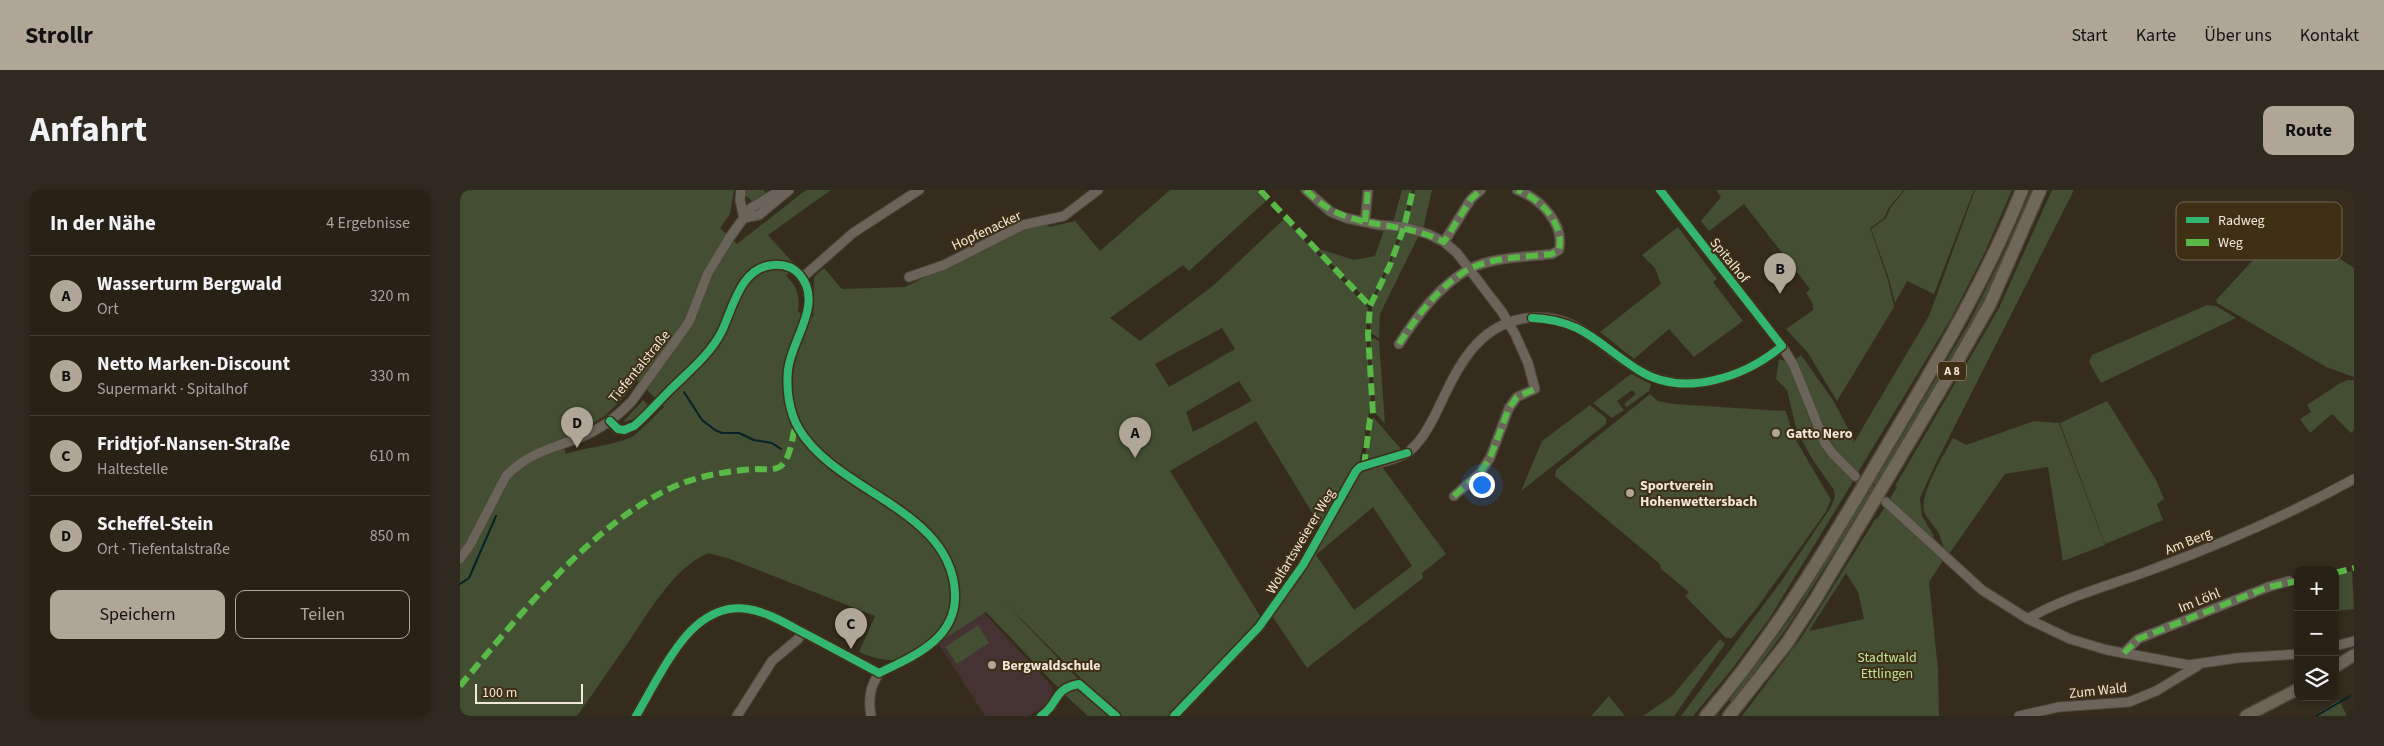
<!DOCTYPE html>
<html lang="de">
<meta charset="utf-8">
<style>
body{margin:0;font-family:"Source Sans 3",sans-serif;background:#30291f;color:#f1f3f6}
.controls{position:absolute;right:15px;bottom:15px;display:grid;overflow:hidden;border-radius:10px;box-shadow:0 2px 8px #0003}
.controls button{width:45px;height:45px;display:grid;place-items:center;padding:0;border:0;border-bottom:1px solid #443e35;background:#282116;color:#f1f3f6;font:25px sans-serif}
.scale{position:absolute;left:15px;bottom:12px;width:108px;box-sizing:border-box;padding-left:5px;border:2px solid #f2e8d9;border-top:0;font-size:14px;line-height:18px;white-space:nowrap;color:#f2e8d9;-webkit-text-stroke:4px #3e2f15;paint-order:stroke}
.you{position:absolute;left:1021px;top:294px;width:18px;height:18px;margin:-12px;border:4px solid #fff;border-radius:50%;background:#1a73e8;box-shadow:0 0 0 8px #1a73e833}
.badge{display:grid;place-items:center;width:32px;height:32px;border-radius:50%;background:#b0a698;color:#111;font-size:16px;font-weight:700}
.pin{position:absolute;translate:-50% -41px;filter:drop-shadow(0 1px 2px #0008)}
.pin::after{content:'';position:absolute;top:26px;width:18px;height:15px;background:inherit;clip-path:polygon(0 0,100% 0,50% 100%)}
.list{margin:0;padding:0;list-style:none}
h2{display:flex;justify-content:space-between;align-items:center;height:65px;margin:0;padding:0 20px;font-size:21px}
h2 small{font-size:16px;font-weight:400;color:#a5a3a1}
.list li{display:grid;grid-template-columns:32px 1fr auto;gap:15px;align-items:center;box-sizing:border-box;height:80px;padding:0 20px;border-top:1px solid #443e35}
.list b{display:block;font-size:19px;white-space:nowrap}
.list p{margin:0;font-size:16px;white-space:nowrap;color:#a5a3a1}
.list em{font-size:16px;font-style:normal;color:#a5a3a1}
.actions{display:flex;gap:10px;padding:15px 20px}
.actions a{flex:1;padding:11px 0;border:1px solid #b0a698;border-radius:10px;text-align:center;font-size:18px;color:#b0a698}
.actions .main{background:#b0a698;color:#111}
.icon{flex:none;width:28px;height:28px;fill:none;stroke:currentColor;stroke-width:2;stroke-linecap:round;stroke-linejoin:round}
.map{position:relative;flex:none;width:1894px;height:526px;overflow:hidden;border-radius:10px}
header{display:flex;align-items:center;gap:30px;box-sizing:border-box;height:70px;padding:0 25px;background:#b0a698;color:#111}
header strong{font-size:24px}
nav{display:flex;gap:28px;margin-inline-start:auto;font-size:18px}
.intro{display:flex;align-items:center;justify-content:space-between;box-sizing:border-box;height:120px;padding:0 30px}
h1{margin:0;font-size:35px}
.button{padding:12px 22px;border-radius:10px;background:#b0a698;color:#111;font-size:18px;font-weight:700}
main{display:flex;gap:30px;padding:0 30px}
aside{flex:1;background:#282116;border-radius:10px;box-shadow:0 2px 8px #0003}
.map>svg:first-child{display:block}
</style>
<header>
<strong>Strollr</strong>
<nav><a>Start</a><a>Karte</a><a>Über uns</a><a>Kontakt</a></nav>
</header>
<div class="intro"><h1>Anfahrt</h1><a class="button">Route</a></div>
<main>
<aside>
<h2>In der Nähe<small>4 Ergebnisse</small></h2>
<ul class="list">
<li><span class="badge">A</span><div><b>Wasserturm Bergwald</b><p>Ort</p></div><em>320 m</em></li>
<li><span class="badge">B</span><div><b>Netto Marken-Discount</b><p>Supermarkt · Spitalhof</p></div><em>330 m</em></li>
<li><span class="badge">C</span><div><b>Fridtjof-Nansen-Straße</b><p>Haltestelle</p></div><em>610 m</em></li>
<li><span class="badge">D</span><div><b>Scheffel-Stein</b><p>Ort · Tiefentalstraße</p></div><em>850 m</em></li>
</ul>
<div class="actions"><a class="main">Speichern</a><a>Teilen</a></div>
</aside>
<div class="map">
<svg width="1894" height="526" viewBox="0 0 1894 526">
<rect width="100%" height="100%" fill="#352c1e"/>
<path fill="#453232" d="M 524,423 L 593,497 L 589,513 L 569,526 L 525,526 L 478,453 Z"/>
<path fill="#434e33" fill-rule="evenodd" d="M 0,0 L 274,0 L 270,24 L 260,38 L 277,54 L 346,0 L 371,0 L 308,45 L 335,75 L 326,86 C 338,97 340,107 338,122 L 353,127 L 354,87 L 364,78 L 382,99 L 445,97 L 564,39 L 588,35 L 589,37 L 615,31 L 640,61 L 710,0 L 798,0 L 807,10 L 729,81 L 723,75 L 650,128 L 680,151 L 754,95 L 824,29 L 908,118 L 906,142 L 911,212 L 899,274 L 861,337 L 796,231 L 710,281 L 802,429 L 710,526 L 659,526 L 544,412 L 654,526 L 628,526 L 605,505 L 526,422 C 507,434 456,470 437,470 C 423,471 411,467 399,462 L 415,426 L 270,369 L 248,363 C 213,379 191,419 170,450 C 152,475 135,501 117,526 L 0,526 ZM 762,138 L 775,159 L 709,197 L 695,174 ZM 177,190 L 204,217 C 194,226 184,238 173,246 C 161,254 122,258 106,264 L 101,249 C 142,231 150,225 177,190 ZM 779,191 L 792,211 L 733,242 L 726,222 Z
M 286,0 L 304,0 L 306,4 L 292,11 L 286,6 Z
M 942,0 L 952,0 L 942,35 L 933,33 Z
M 955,0 L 972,0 L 963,39 L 947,35 Z
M 1256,0 L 1444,0 L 1429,17 L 1424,28 L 1410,38 L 1428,90 L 1434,117 L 1377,211 L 1348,163 L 1326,139 L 1353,120 L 1353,114 L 1346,103 L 1350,99 L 1284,14 L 1249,41 L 1241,31 L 1261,7 Z
M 1445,0 L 1514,0 L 1474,104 L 1447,91 L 1435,113 L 1429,89 L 1411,39 L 1426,28 L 1431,17 Z
M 1515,0 L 1552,0 L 1525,62 L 1492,127 L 1398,282 L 1383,270 L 1368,247 L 1335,170 L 1341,165 L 1373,210 L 1394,250 L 1393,254 L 1469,126 Z
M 1571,0 L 1573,0 L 1548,61 L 1518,121 L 1416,295 L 1413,294 L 1509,133 L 1545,60 Z
M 1592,0 L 1614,0 L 1476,273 L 1460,308 L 1462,326 L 1474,346 L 1472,349 L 1442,322 L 1430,308 L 1437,297 L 1435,296 L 1539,118 Z
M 925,37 L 940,39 L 930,70 L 911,111 L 908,111 L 856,58 L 894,70 L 915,66 Z
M 1218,37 L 1257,89 L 1253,92 L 1283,131 L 1234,167 L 1209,139 L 1174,169 L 1140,142 L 1201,94 L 1195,78 L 1182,65 Z
M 1834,38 L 1894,78 L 1894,187 L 1866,177 L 1757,113 L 1756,110 L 1810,52 Z
M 944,41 L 960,43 L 920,124 L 919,148 L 910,143 L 912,116 Z
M 1747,115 L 1756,116 L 1776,128 L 1641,193 L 1629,172 L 1632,165 Z
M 913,148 L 919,151 L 925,234 L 916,224 L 910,152 Z
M 1319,169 L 1327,172 C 1349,219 1350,255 1394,290 L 1309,429 L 1272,479 L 1233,526 L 1221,526 L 1320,393 L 1371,317 L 1375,306 L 1374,300 L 1353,270 L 1337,242 L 1327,200 L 1316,189 Z
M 1171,184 L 1191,194 L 1189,201 L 1167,217 L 1164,214 L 1176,204 L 1172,200 L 1157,211 L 1164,220 L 1152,228 L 1133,213 Z
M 1888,190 L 1894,190 L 1894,240 L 1891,243 L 1872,224 L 1850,243 L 1840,229 L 1851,222 L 1847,215 L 1880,193 Z
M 1190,204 L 1198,211 L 1213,214 L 1326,221 L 1333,245 L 1371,310 L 1365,323 L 1296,419 L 1272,448 L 1266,448 L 1225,406 L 1229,402 L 1201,379 L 1200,374 L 1095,286 L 1096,280 Z
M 183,210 L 189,216 L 174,229 L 163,232 Z
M 1647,211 L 1696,290 L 1704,309 L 1697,314 L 1703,330 L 1645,354 L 1600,233 Z
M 1130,215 L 1146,228 L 1146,234 L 1061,301 L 1082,251 Z
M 913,227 L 942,260 L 936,264 L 907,271 L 905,266 Z
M 1574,231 L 1599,233 L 1645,355 L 1603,371 L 1588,277 L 1545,284 L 1489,364 C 1481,357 1483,352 1479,344 C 1475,335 1467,330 1464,321 C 1460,303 1484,264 1493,248 L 1506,255 Z
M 920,274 L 986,364 L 962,383 L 963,388 L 847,478 L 813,427 L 897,286 L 903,281 ZM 913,317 L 952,376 L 894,420 L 856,365 Z
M 1407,303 L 1410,305 L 1328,436 L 1273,511 L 1269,511 L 1335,422 Z
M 1425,317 L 1484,369 L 1469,392 L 1478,480 L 1479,526 L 1282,526 L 1343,445 L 1416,328 L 1417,329 ZM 1386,383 L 1398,402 L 1404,429 L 1349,441 Z
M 1892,381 L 1894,419 L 1875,421 L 1875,385 Z
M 518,435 L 529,453 L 497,474 L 485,457 Z
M 1260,449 L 1265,454 L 1214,526 L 1183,526 L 1212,506 Z
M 1149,506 L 1165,526 L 1131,526 L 1133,524 Z
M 1879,510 L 1887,526 L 1854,526 Z"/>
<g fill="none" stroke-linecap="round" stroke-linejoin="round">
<path stroke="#052228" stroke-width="2" d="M 224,202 L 242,230 L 255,240 L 262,243 L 279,243 L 294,250 L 312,253 L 321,259
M 0,394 L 9,388 L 36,326
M 1856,526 L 1890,506"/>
<path stroke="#51483a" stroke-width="9" stroke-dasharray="9 4.5" stroke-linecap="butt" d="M 1395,286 L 1422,309"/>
<defs>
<path id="minor" d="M 281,0 L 280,10 L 284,28
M 846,0 L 871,22 L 886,28 L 919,35 L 944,37 L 968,44 L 984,52 L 997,63 L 1042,122 L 1055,144 L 1068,173 L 1075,199 L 1057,207 L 1049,218 L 1030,268 L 1020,283 L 994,306
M 1200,0 L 1322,156 L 1334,176 L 1365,253 L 1373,264 L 1395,286
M 284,28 L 299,25 L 329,0
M 905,32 L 908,0
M 984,52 L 1011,9 L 1021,0
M 449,87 L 484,75 L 563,35 L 604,26 L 638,0
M 342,88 L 393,43 L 459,0
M 939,154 C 957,126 979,96 1009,79 C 1033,67 1066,67 1092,64 L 1099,60 C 1105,34 1080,8 1057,0
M 150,231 L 158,239 L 164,240 L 174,236 C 187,225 197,213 209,201 C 228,182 250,165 262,141 C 273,117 281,77 313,75 C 324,74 333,77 340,85 C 364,114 331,150 328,180 C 326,199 329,222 339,239 C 377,303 491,319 495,403 C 497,449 454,466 419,483
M 1426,312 L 1522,400 L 1568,429 L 1610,449 L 1647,460 L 1729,475 L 1777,468 L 1838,464
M 0,369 L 10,355 L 46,286 C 68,263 93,258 121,247 C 141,239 158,226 172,211 L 229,132 L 248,83 L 270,47 L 291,18 L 321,0
M 1568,429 C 1601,408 1658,393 1696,378 C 1764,353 1830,324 1894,289
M 1875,456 L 1894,451
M 1664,463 L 1678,449 L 1808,397 L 1829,391
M 176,526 C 192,499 214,454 237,435 C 277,401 311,426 348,445 C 372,458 395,470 419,483
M 277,526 L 312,471 L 338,449 L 342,442
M 411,526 C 408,509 410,497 419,483
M 581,526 C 600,513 592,499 619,494 L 656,526
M 714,526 L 799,437 L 843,375 L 896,281 L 900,277 C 912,275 938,269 947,263 C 960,253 967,240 974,227 C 994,187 1011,139 1061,129 C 1119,117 1143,165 1188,185 C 1210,195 1235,195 1259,189 C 1282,183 1304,171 1322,156
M 1559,526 L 1599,517 L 1669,512 L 1696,501 L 1739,475"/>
<path id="major" d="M 1875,477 L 1894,465
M 1786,526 L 1838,499"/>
<path id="highway" d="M 1246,526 C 1317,443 1373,348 1428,254 C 1477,171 1526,90 1562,0
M 1269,526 L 1327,453 L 1355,410 L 1494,177 L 1530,114 L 1580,0"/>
</defs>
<use href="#minor" stroke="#4f473b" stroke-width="11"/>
<use href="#major" stroke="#4f473b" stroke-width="14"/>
<use href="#highway" stroke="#4f473b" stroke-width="15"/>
<use href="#minor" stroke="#6b645a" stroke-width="9"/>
<use href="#major" stroke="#6c6558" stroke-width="11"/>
<use href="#highway" stroke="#6f6757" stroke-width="12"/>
<path stroke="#58b947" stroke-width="6" stroke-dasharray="12 6" stroke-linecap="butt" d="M 800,0 L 910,116
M 846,0 C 887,44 935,27 984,52 L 1011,9 L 1021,0
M 905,32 L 908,0
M 939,154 C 957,126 979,96 1009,79 C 1033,67 1066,67 1092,64 L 1099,60 C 1105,34 1080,8 1057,0
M 904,276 L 910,229 L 913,224 L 908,144 L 910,116 L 930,75 L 944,37 L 953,0
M 994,306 L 1020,283 L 1030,268 L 1049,218 L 1057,207 L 1075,199
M 1875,383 L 1894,378
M 1664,463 L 1678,449 L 1808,397 L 1838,391
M 0,496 C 58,427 135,329 220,294 C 244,285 272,280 298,279 C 307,279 317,281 323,274 C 330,266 332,251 334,241 L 339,238"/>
<defs>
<path id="cycleway" d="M 1072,128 C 1125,130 1139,156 1180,181 C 1224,208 1285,187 1322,156 L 1200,0
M 150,231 L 158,239 L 164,240 L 174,236 C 187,225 197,213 209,201 C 228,182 250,165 262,141 C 273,117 281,77 313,75 C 324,74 333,77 340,85 C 364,114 331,150 328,180 C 326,199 329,222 339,239 C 377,303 491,319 495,403 C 497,449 454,466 419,483
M 176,526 C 192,499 214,454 237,435 C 277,401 311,426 348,445 C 372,458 395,470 419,483
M 581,526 C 600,513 592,499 619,494 L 656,526
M 714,526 L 799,437 L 843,375 L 896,281 L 900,277 L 947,263"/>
</defs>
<use href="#cycleway" stroke="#3e2f15" stroke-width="11"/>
<use href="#cycleway" stroke="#33b770" stroke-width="8"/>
</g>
<g fill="#b0a698" stroke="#3e2f15" stroke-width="2">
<circle cx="1316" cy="243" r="5"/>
<circle cx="1170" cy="303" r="5"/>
<circle cx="532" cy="475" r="5"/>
</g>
<g text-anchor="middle" stroke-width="4" stroke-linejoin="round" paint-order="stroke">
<rect fill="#3e2f15" stroke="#bcb09e" stroke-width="1" x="1478" y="171.5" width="28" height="19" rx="4"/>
<g font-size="12" font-weight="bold" fill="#f2e8d9">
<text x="1492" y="185">A 8</text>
</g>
<g font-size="14" fill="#f2e8d9" stroke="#3e2f15">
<text transform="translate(526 40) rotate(-25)" y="5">Hopfenacker</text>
<text transform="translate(1270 70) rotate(51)" y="5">Spitalhof</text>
<text transform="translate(179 176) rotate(-51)" y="5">Tiefentalstraße</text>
<text transform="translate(840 351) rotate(-59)" y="5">Wolfartsweierer Weg</text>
<text transform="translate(1728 351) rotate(-22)" y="5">Am Berg</text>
<text transform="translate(1739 410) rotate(-22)" y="5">Im Löhl</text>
<text transform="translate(1638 500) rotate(-6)" y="5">Zum Wald</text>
</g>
<g font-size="14" font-weight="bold" fill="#f2e8d9" stroke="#3e2f15" text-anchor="start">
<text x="1326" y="248">Gatto Nero</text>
<text x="1180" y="300">Sportverein<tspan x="1180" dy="16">Hohenwettersbach</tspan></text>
<text x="542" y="480">Bergwaldschule</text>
</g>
<g font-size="14" fill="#bfe39c" stroke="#3e2f15">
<text x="1427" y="472">Stadtwald<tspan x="1427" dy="16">Ettlingen</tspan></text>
</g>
</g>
<rect x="1716" y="12" width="166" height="58" rx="8" fill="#3e2f15" stroke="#746650" stroke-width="1"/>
<rect x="1726" y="27" width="23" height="6" fill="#33b770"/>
<rect x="1726" y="49" width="23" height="7" fill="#58b947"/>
<g font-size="14" fill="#f2e8d9">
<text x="1758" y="35">Radweg</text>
<text x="1758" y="57">Weg</text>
</g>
</svg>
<div class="controls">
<button>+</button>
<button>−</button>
<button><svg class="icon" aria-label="layers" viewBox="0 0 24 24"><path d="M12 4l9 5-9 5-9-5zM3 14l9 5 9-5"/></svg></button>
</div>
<div class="scale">100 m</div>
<div class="you"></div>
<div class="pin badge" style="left:675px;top:268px">A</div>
<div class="pin badge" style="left:1320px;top:104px">B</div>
<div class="pin badge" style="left:391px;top:459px">C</div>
<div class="pin badge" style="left:117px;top:258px">D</div>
</div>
</main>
